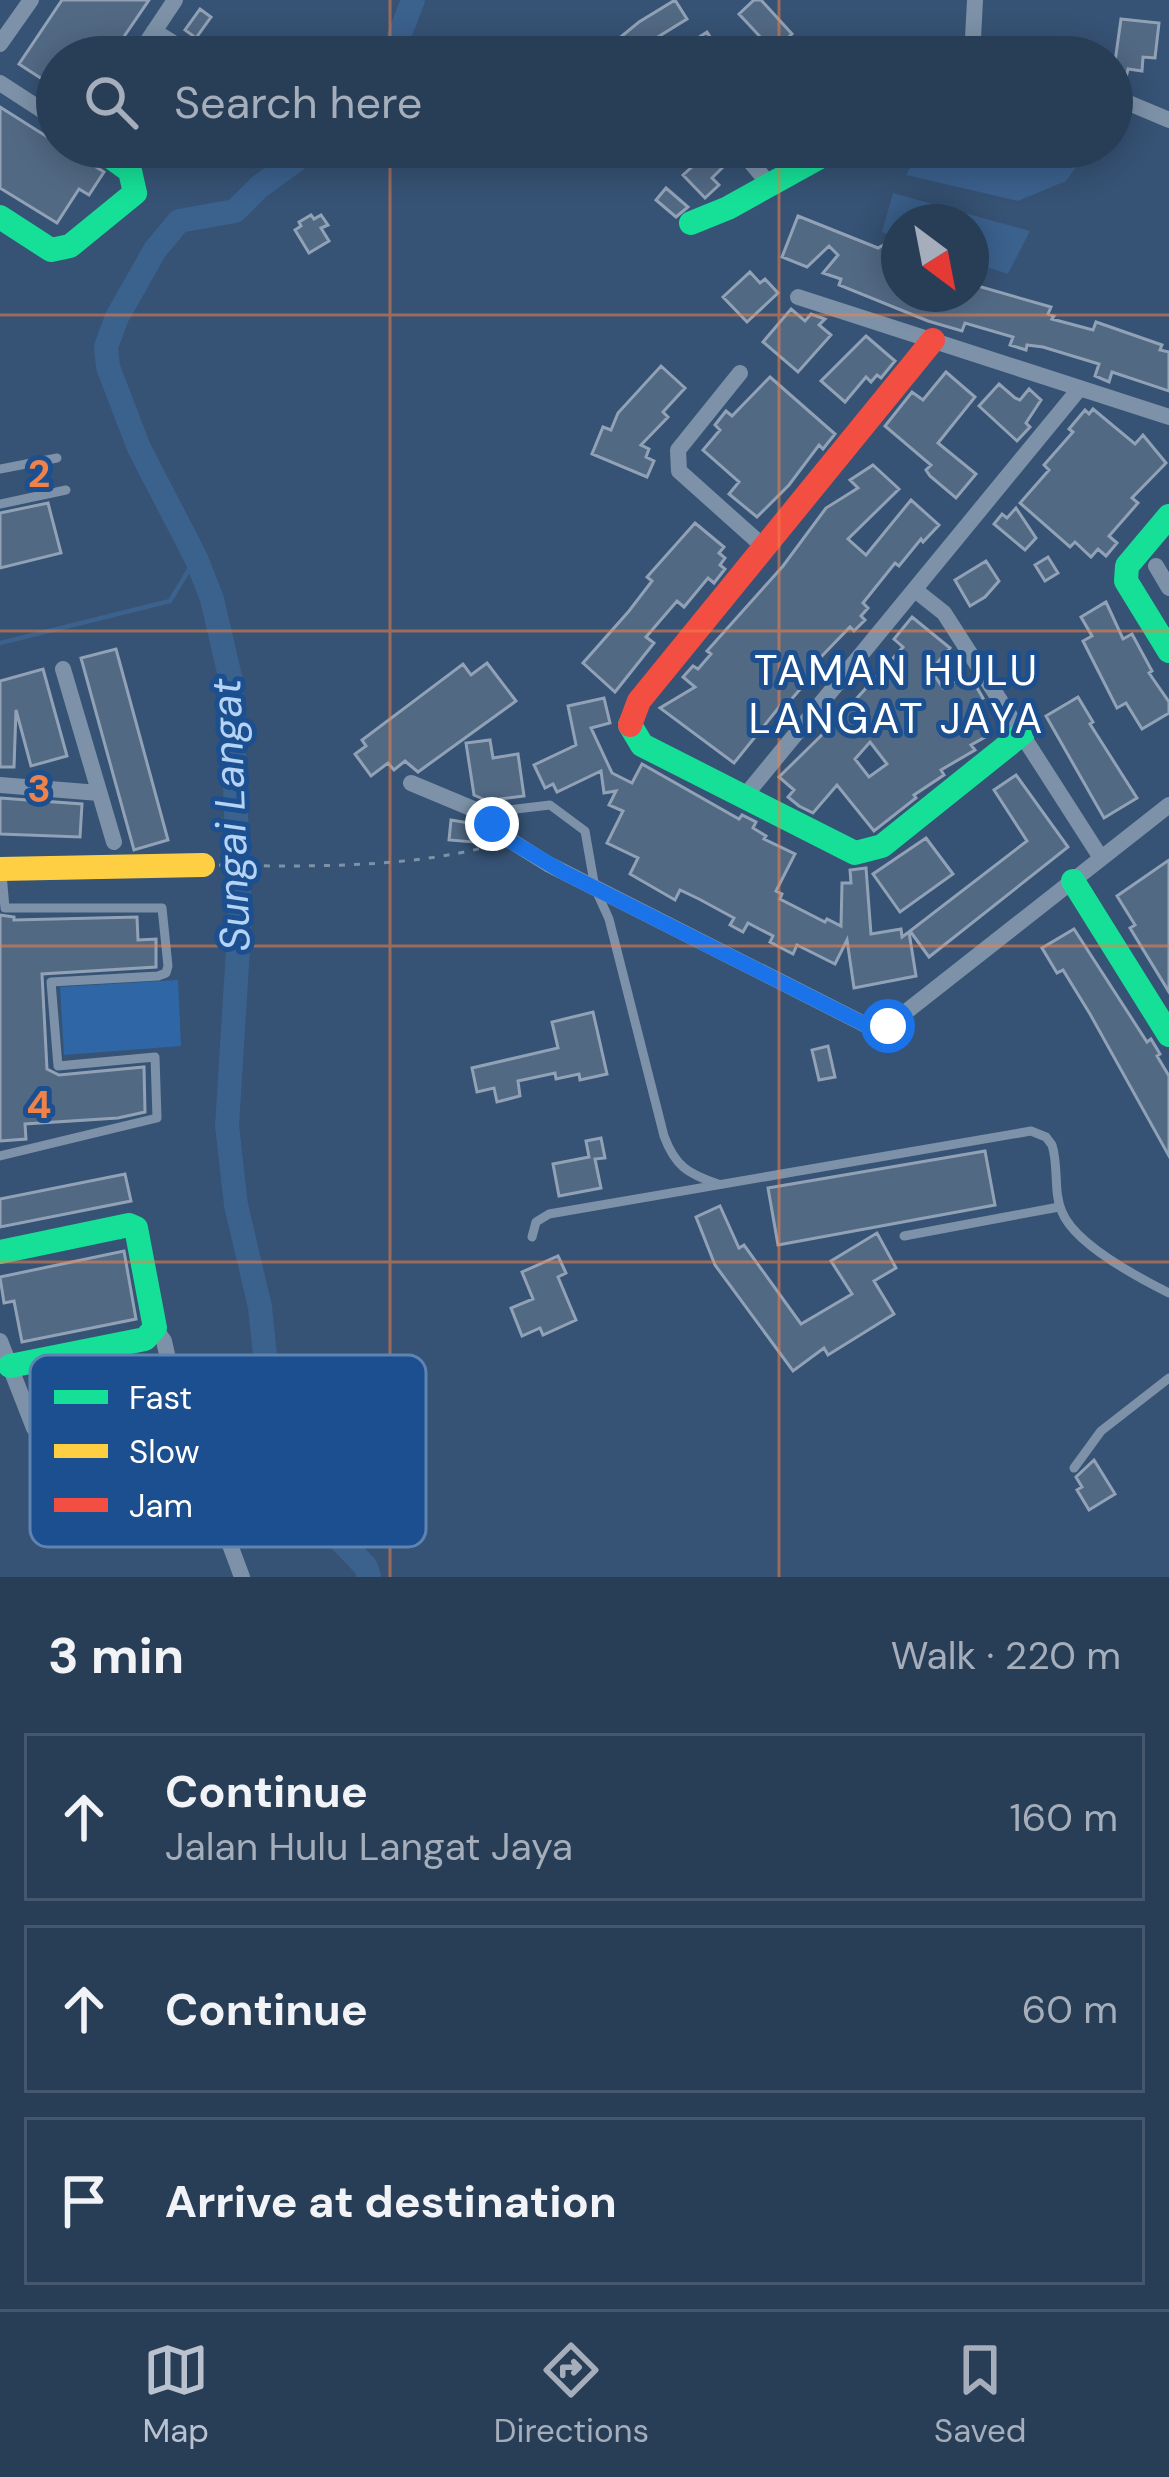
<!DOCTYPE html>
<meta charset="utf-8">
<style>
body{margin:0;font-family:"DM Sans",sans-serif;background:#30455d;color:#f1f3f6}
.compass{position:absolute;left:881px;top:204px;width:108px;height:108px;border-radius:50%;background:#283e57;box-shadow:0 6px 30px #0003;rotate:148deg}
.stop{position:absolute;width:36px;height:36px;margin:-27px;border:9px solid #1a73e8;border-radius:50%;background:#fff}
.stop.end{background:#1a73e8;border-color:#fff;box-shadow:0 3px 12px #0008}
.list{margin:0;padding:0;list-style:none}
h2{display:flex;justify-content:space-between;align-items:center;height:156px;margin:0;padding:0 48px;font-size:51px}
h2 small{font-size:39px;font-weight:400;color:#a5aeba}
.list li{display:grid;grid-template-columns:78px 1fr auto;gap:36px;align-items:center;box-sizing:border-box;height:168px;margin:0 24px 24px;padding:0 24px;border:3px solid #44576d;border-radius:0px}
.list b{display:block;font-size:45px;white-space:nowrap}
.list p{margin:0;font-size:39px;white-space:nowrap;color:#a5aeba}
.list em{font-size:39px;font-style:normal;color:#a5aeba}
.icon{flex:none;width:66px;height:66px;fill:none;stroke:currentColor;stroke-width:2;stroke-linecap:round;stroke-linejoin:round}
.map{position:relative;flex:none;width:1169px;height:1577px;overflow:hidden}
.search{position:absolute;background:#283e57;box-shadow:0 6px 30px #0003;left:36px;right:36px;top:36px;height:132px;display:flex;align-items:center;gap:30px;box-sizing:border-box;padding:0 42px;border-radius:66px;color:#a5aeba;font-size:45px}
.sheet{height:732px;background:#283e57}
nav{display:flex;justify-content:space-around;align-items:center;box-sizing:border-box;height:168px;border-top:3px solid #44576d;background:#283e57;font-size:33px;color:#a5aeba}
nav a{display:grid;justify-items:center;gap:6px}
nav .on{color:#b9c2ce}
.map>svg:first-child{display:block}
</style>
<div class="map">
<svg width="1169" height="1577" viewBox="0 0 1169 1577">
<rect width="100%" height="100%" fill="#365274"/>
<path fill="#2f66a5" d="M 178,980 L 181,1046 L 64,1055 L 60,987 Z"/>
<path fill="#3b618d" d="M 923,147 L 1066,147 L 1080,162 L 1066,181 L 1018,201 L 906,175 Z
M 893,193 L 1030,231 L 1008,274 L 971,262 L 971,222 L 899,222 L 899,238 L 882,232 Z"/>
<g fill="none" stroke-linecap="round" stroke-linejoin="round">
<path stroke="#3b618d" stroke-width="4.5" d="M 0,643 L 170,601 L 196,558"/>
<path stroke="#3b618d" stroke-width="24" d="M 391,57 L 413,0
M 314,147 L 259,187 L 235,211 L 179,221 L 155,250 L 117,317 L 106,347 L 108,367 L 139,448 L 196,558 L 212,599 L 231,681 L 240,917 L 227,1126 L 236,1205 L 260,1307 L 271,1414 L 291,1488 L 366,1567 L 369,1577"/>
</g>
<path fill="#526984" stroke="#92a2b6" stroke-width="3" fill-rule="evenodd" d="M 62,0 L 149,0 L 110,57 L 57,57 L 42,79 L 19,64 Z
M 675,0 L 687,19 L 640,48 L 646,57 L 604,57 L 621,45 L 617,40 L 639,22 Z
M 754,0 L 761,0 L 792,34 L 783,42 L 798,57 L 779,57 L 739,14 Z
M 200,9 L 211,17 L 196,38 L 185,30 Z
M 1121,19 L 1159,23 L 1155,58 L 1143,57 L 1142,71 L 1128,69 L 1124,87 L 1112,83 Z
M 707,32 L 723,57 L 675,57 L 674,53 Z
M 1030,42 L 1081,51 L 1080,57 L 1027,57 Z
M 0,107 L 57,143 L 57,147 L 64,147 L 104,172 L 89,195 L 79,189 L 57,223 L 0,188 Z
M 714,147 L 720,147 L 731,159 L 712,178 L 719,185 L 705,198 L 683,175 Z
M 666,188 L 688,207 L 676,217 L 656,200 Z
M 311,215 L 314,219 L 321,215 L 328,225 L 321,228 L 329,241 L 309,253 L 295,230 L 301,226 L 299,222 Z
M 798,216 L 878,248 L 885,244 L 899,248 L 899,294 L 932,294 L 944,298 L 946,294 L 971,294 L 971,284 L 1051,307 L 1048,314 L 1054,316 L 1052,319 L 1093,330 L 1096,322 L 1162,345 L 1160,350 L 1169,352 L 1169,391 L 1112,372 L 1109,382 L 1095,376 L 1099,364 L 1043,347 L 1027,345 L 1026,350 L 1010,345 L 1013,337 L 965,323 L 962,331 L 928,321 L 839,285 L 841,279 L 823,273 L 838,255 L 829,246 L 807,267 L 782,257 Z
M 750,272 L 760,283 L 765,279 L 778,293 L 747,322 L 723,297 Z
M 791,309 L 805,321 L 811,314 L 825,319 L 819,325 L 831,335 L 798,372 L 763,342 Z
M 866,336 L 895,361 L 881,378 L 877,375 L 871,382 L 866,377 L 845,402 L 821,381 Z
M 661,366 L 685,388 L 663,412 L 668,417 L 641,445 L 649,449 L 646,457 L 654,461 L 647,477 L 592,454 L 603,427 L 611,430 L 618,413 Z
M 946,372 L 975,397 L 938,443 L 976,474 L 956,498 L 930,476 L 926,470 L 931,465 L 885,426 L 912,392 L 923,400 Z
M 770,377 L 835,434 L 823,449 L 819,445 L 789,485 L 757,517 L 729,494 L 739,482 L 703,450 L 720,430 L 715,425 L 726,411 L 732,416 Z
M 999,384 L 1015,398 L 1020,400 L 1029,389 L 1041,400 L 1026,423 L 1030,427 L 1017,441 L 979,406 Z
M 1093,409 L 1135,444 L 1143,435 L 1166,463 L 1132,498 L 1138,503 L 1109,536 L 1117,543 L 1106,556 L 1098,549 L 1091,557 L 1075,542 L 1070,547 L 1020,503 L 1049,470 L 1044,465 L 1073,432 L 1069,429 L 1085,410 L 1089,414 Z
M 873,465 L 899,489 L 848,539 L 866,555 L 911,500 L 939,525 L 923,542 L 921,539 L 899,566 L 895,563 L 863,603 L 868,608 L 861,616 L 865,620 L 854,631 L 850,627 L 820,658 L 812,670 L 815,672 L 783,709 L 780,706 L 734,763 L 660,708 L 695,687 L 683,677 L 693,666 L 698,669 L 711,654 L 707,651 L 783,566 L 826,508 L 858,488 L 850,480 Z
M 48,503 L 61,553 L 0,568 L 0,513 Z
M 1016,508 L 1036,538 L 1025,550 L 994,524 L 1002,514 L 1007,518 Z
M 695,523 L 724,547 L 719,553 L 725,558 L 720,565 L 725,569 L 714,583 L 708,578 L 684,607 L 677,601 L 646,637 L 654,643 L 615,692 L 583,663 L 629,611 L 652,581 L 647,577 Z
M 1048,557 L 1058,573 L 1045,581 L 1035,565 Z
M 986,561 L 999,581 L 985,597 L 970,606 L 955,580 Z
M 1106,602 L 1123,639 L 1132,634 L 1152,671 L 1149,673 L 1169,702 L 1169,713 L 1142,729 L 1126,703 L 1117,708 L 1083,641 L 1092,636 L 1081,617 Z
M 912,617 L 950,648 L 931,670 L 943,688 L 960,678 L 966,686 L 973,681 L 983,698 L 971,706 L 989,735 L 971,745 L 975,750 L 941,770 L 944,775 L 914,795 L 916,798 L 874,831 L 837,785 L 813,813 L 799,806 L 788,797 L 794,790 L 779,777 L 834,723 L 830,720 L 844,705 L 848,708 L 903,647 L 894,639 ZM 870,742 L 887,764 L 869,777 L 855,759 Z
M 116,649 L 168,840 L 134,850 L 81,658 Z
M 487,663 L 516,701 L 418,772 L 405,761 L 394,770 L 388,763 L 371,776 L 355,754 L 366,746 L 362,740 L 463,664 L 471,675 Z
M 43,669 L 67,756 L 31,766 L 16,710 L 14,767 L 0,767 L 0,681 Z
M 1078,697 L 1093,722 L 1090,724 L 1137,798 L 1104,818 L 1046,716 Z
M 604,698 L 610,723 L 591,728 L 612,773 L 632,783 L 642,764 L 739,819 L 742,815 L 756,822 L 753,828 L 766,836 L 764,839 L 795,854 L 776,891 L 782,894 L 780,899 L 825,922 L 827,919 L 841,926 L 842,883 L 851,883 L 850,870 L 866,868 L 871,934 L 901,929 L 902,937 L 909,932 L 916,976 L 854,988 L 847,940 L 835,964 L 797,945 L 793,954 L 770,942 L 773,936 L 748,923 L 743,932 L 730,925 L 734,918 L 699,899 L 680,890 L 675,900 L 630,874 L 638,858 L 607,843 L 623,811 L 609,805 L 616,791 L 604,793 L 601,771 L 557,792 L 553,784 L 545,788 L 534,765 L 576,745 L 568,706 Z
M 490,740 L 493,758 L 518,754 L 524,796 L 500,799 L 494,804 L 474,795 L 466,743 Z
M 1016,775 L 1068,847 L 929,957 L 910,931 L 1027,841 L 994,790 Z
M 0,798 L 82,804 L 80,837 L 0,834 Z
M 451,820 L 475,824 L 473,842 L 449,840 Z
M 926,838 L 953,874 L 900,912 L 873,874 Z
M 1169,860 L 1169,992 L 1130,928 L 1135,925 L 1117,896 Z
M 0,915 L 14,917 L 14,920 L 137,917 L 138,940 L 156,939 L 156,967 L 42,974 L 47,1069 L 59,1075 L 144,1067 L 145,1112 L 118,1118 L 25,1124 L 26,1139 L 0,1141 Z
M 1074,929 L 1147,1042 L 1151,1039 L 1160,1054 L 1157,1056 L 1169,1076 L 1169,1156 L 1090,1014 L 1063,970 L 1057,973 L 1042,948 Z
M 593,1012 L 607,1074 L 580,1080 L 579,1074 L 556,1079 L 555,1073 L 518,1081 L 520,1096 L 497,1102 L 494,1088 L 477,1092 L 472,1068 L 558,1048 L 552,1022 Z
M 828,1046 L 835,1077 L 819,1080 L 812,1050 Z
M 601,1138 L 605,1158 L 595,1159 L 601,1188 L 559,1196 L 553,1164 L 589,1157 L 586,1141 Z
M 985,1151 L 995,1205 L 778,1245 L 768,1188 Z
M 125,1174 L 131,1201 L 0,1227 L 0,1199 Z
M 720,1206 L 739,1248 L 744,1245 L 801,1324 L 852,1294 L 831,1261 L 877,1233 L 896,1268 L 874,1281 L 894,1314 L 828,1355 L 824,1348 L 793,1371 L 715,1265 L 696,1217 Z
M 124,1251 L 136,1319 L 22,1342 L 14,1301 L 4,1303 L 0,1277 Z
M 558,1256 L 566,1273 L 558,1277 L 576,1320 L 543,1335 L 540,1328 L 522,1336 L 511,1308 L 533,1299 L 522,1272 Z
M 1094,1460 L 1115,1494 L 1089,1510 L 1077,1490 L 1082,1487 L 1076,1477 Z"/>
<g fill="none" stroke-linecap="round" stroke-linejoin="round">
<path stroke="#7d92a8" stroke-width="3" stroke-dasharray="6 9" stroke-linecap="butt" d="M 219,865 C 304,867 408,868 490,846"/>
<path stroke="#7d92a8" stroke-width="9" d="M 0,469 L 57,458
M 0,504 L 66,490
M 490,816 L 500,811 L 550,805 L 585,831 L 595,888 L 609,919 L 664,1136 C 675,1166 688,1174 718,1184
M 0,1156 L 157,1118 L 155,1057 L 58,1066 L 51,982 L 158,976 L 166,973 L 168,966 L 162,908 L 5,908 L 2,874
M 904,1236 L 1059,1207
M 532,1237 L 536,1222 L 549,1214 L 1031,1131 L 1046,1137 L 1052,1145 C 1059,1167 1053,1192 1062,1212 C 1075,1244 1139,1278 1169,1293
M 1074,1468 L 1101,1431 L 1169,1378"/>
<path stroke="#7d92a8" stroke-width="16" d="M 154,31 L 196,57
M 0,44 L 31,0
M 657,51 L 662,57
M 137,57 L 175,0
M 972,57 L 975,0
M 0,83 L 57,120
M 1112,96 L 1169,120
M 738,147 L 770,185
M 798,297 L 1169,417
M 740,373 L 678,450 L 679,471 L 765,548
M 1156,566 L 1169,588
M 915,590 L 944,613 L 1101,858
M 63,669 L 114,842
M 411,783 L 490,816 L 500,834 L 548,864 L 868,1026 L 888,1026 L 1169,805
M 0,785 L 99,793
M 744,797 L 1080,388
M 155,1328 L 164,1341 L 179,1408 L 242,1577
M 0,1341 L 34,1428"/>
<path stroke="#16e098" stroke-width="24" d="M 0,217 L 51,250 L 70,246 L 135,193 L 130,171 L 97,147
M 691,223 L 728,208 L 838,147
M 1169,516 L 1127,566 L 1126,581 L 1169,651
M 630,725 L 642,745 L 855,853 L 882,846 L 1023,733
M 1073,881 L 1169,1035
M 0,1252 L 129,1225 L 136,1228 L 155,1328 L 145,1339 L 10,1366"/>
<path stroke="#ffcf43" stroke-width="24" d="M 0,869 L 203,865"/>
<path stroke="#f24e42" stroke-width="24" d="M 630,725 L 639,701 L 933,340"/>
</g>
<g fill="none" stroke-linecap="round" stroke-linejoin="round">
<path stroke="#1a73e8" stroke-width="15" d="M 492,824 L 509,840 L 563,872 L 868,1026 L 888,1026"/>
</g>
<path fill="none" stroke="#ee8249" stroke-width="3" stroke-opacity="0.55" d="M 390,0 L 390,57M 779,0 L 779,57M 390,147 L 390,1577M 779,147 L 779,1577M 0,315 L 1169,315M 0,631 L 1169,631M 0,946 L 1169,946M 0,1262 L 1169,1262"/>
<g text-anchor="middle" stroke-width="10" stroke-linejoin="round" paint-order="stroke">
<g font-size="42" letter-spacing="3" fill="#fff" stroke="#1b4f8f">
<text x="897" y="685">TAMAN HULU<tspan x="897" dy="48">LANGAT JAYA</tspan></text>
</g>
<g font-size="42" font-style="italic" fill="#b5d3f5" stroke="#1b4f8f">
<text transform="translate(230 815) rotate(-92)" y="15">Sungai Langat</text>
</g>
</g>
<rect x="30" y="1355" width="396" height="192" rx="18" fill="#1b4f8f" stroke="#5f84b1" stroke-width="3"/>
<rect x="54" y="1390" width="54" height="14" fill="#16e098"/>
<rect x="54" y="1444" width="54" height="14" fill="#ffcf43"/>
<rect x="54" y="1498" width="54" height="14" fill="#f24e42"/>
<g font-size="33" fill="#fff">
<text x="129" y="1409">Fast</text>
<text x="129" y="1463">Slow</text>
<text x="129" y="1517">Jam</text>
</g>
<g font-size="39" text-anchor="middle" font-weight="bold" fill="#ee8249" stroke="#1b4f8f" stroke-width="10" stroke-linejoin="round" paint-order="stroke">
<text x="39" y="487">2</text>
<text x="39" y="802">3</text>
<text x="39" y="1118">4</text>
</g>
</svg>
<svg class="compass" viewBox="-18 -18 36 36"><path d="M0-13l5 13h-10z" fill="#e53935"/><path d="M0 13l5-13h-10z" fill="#a5aeba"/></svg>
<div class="stop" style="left:888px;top:1026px"></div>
<div class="stop end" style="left:492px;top:824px"></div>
<div class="search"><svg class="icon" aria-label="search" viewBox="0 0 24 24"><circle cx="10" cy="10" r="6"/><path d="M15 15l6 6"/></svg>Search here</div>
</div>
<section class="sheet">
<h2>3 min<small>Walk · 220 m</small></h2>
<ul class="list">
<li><svg class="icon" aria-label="ahead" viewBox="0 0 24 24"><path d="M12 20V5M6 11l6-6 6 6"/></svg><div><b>Continue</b><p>Jalan Hulu Langat Jaya</p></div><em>160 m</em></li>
<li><svg class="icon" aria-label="ahead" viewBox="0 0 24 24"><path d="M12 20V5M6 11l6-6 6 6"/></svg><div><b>Continue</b></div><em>60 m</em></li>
<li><svg class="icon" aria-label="arrive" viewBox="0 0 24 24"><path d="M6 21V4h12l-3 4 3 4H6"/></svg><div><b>Arrive at destination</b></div></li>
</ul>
</section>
<nav>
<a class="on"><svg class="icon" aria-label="map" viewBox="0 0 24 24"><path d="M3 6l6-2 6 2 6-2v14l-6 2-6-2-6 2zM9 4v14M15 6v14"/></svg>Map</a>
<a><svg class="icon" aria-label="directions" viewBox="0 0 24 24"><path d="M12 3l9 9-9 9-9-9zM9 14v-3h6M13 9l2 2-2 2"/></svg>Directions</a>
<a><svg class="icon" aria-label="saved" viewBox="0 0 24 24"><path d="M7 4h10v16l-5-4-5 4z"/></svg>Saved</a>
</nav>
